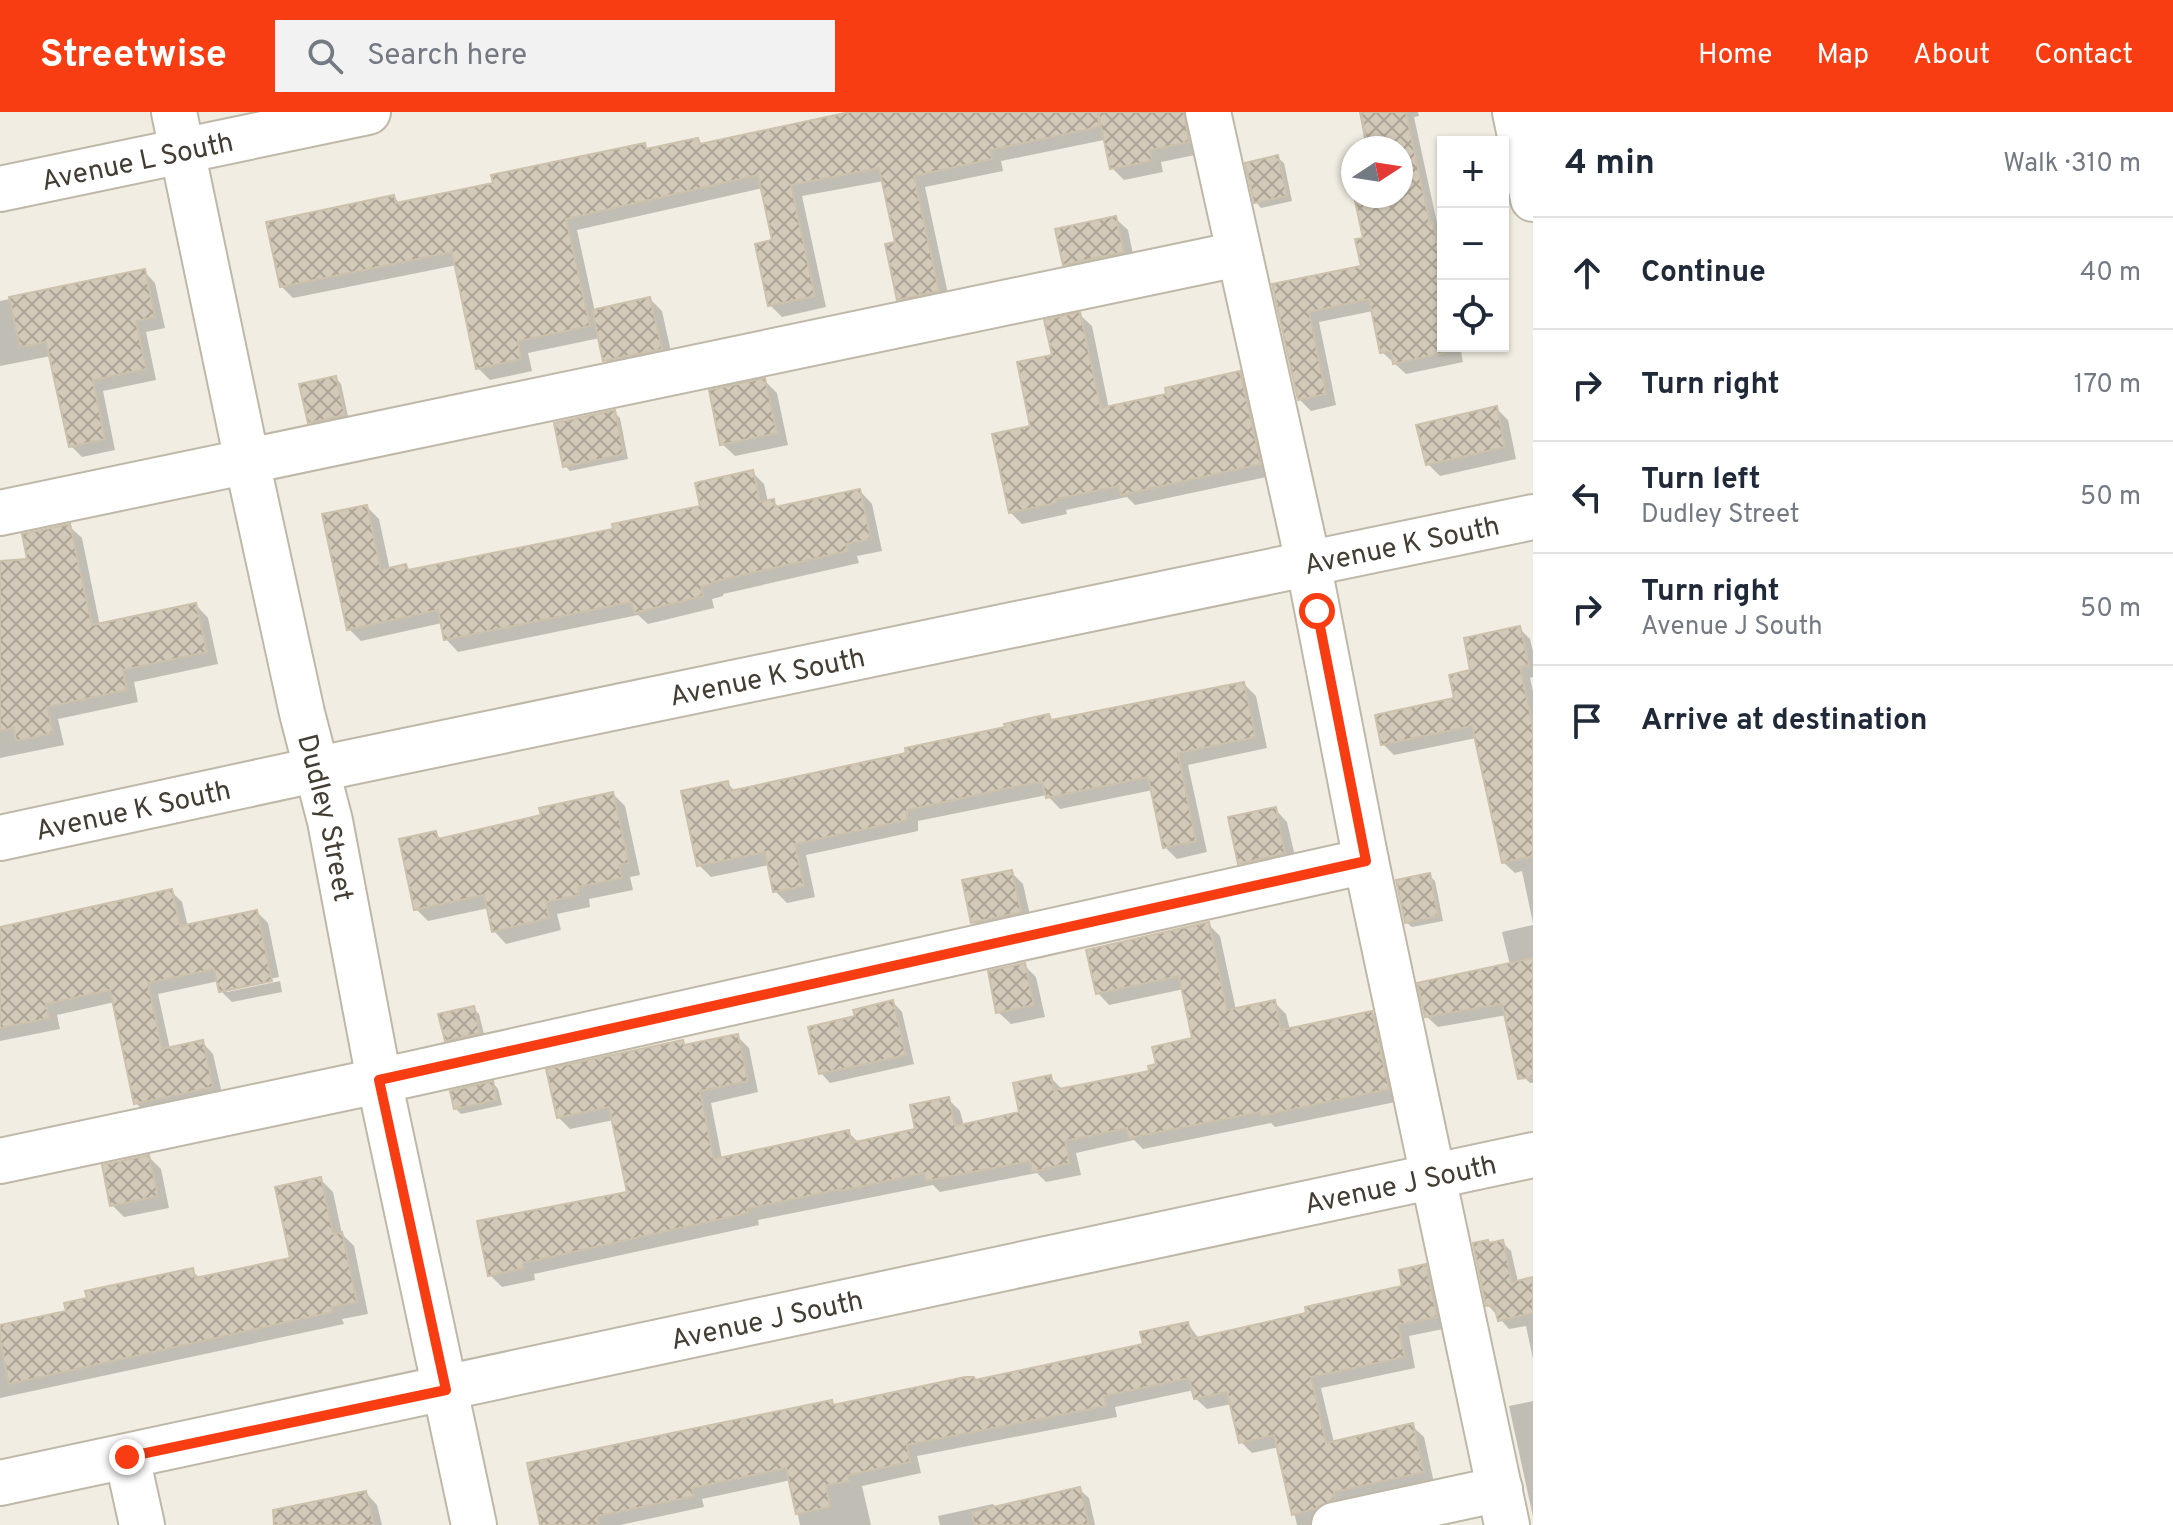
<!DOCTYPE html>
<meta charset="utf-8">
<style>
body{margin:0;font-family:Overpass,sans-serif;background:#f2f2f3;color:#1f2937}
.controls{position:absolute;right:24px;top:24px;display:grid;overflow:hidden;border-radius:0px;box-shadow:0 2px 6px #0004}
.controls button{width:72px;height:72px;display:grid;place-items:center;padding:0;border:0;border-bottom:2px solid #e0e1e3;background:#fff;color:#1f2937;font:40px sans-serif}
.compass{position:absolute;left:1341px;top:24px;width:72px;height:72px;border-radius:50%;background:#fff;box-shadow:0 2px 6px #0004;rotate:78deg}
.stop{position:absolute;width:24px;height:24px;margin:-18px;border:6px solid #f83d13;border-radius:50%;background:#fff}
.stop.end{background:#f83d13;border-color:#fff;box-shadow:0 2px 8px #0008}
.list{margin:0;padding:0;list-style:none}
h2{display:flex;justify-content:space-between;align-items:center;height:104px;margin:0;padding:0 32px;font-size:34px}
h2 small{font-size:26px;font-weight:400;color:#747a83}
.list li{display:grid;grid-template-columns:52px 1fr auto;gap:24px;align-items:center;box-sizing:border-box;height:112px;padding:0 32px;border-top:2px solid #e0e1e3}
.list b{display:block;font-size:30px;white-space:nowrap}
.list p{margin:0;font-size:26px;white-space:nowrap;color:#747a83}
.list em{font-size:26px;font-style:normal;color:#747a83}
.icon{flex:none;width:44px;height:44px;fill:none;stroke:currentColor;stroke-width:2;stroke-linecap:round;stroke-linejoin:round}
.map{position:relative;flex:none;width:1533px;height:1413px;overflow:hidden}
header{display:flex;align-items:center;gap:48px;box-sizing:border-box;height:112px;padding:0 40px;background:#f83d13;color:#fff}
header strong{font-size:38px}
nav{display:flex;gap:44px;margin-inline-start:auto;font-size:28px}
.search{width:560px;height:72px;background:#f2f2f3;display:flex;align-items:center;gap:20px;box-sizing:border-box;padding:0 28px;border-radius:0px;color:#747a83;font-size:30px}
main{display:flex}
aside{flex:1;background:#fff}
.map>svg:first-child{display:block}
</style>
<header>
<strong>Streetwise</strong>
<div class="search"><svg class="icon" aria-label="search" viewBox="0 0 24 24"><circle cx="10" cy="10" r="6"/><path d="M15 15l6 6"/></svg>Search here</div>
<nav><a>Home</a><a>Map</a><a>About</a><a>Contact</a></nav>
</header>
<main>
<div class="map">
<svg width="1533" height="1413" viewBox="0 0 1533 1413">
<defs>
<pattern id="building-cross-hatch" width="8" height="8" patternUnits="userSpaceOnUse" patternTransform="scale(2)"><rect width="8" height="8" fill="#d2c9b8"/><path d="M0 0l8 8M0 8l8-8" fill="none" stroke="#aca496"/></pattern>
</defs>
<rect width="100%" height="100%" fill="#f1ede2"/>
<path fill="#0003" d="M 860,0 L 1197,0 L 1200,42 L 1161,50 L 1163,60 L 1124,68 L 1112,56 L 1104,28 L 1001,49 L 1003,59 L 925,75 L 950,191 L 911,199 L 899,187 L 897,131 L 884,69 L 802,84 L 826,195 L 782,205 L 770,193 L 774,130 L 763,76 L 577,118 L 595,200 L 650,187 L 662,199 L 673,249 L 617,261 L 605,248 L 600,226 L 528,241 L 532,259 L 490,268 L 478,256 L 457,153 L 293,186 L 281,174 L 394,85 L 401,93 L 495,72 L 644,34 L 649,38 L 698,28 L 703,33 Z
M 1359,0 L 1418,0 L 1419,4 L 1414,5 L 1439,120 L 1443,124 L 1443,234 L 1460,234 L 1463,250 L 1406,262 L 1382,240 L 1373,199 L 1319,210 L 1336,293 L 1311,299 L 1300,288 L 1274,174 L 1363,155 L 1366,127 L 1356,84 L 1401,84 L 1401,36 L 1366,36 Z
M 1278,46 L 1284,51 L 1292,89 L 1261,96 L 1256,90 Z
M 1115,106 L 1128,118 L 1135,152 L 1077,164 L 1065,152 Z
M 144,159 L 155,171 L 165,216 L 146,220 L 156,268 L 103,279 L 115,338 L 82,345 L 71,334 L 51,244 L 0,254 L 0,189 Z
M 1080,203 L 1092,214 L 1109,297 L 1169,284 L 1239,262 L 1251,273 L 1271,364 L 1135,393 L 1127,385 L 1066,398 L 1067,402 L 1022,412 L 1010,400 L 1033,315 L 1054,245 Z
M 336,266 L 341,272 L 349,309 L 315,316 L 310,310 Z
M 765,269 L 777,281 L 788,333 L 735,344 L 722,332 Z
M 1496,296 L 1508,308 L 1516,347 L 1440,364 L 1428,352 Z
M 614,300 L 620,306 L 628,347 L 570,359 L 565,354 Z
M 752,360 L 764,372 L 768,390 L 773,389 L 780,396 L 860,379 L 872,392 L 882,439 L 857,444 L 859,451 L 723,482 L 723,484 L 712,487 L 714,496 L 648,512 L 638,503 L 458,540 L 446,527 L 442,511 L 361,529 L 349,517 L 367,395 L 379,407 L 390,458 L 406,455 L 411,460 L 615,419 L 702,395 Z
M 69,414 L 82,426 L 100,514 L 196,493 L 208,506 L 218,552 L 134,570 L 138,590 L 58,607 L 64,633 L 0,646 L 0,550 Z
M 1519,516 L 1530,527 L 1533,539 L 1533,565 L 1530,566 L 1533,579 L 1533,811 L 1522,759 L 1515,761 L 1503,750 L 1476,626 L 1394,643 L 1383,632 L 1456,587 L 1473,559 Z
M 1244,572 L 1256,584 L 1267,636 L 1188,653 L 1207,740 L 1177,747 L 1165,735 L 1153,678 L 1060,697 L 1047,683 L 918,709 L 918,719 L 806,743 L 815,785 L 787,791 L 775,779 L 769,753 L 711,765 L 699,753 L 727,671 L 736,680 L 908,643 L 1049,605 L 1054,610 Z
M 613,682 L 625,694 L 640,763 L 630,765 L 633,778 L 589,787 L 590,795 L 557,802 L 561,818 L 506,832 L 494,819 L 489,796 L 428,809 L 416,797 L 435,721 L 442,728 L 543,705 Z
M 1275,697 L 1287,710 L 1297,753 L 1252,763 L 1240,751 Z
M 1011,760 L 1023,772 L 1032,812 L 985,823 L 973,810 Z
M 1429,763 L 1435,769 L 1443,809 L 1412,815 L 1406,810 Z
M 171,779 L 182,790 L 188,815 L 257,800 L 268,811 L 279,865 L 227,876 L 227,880 L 280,869 L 282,880 L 232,890 L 221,879 L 219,869 L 158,882 L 170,937 L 202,930 L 213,942 L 223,986 L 147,1002 L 136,991 L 115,890 L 57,903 L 60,917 L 0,929 L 0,836 Z
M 1208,812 L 1220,824 L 1236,898 L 1274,890 L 1286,902 L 1290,918 L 1372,902 L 1384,913 L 1400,989 L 1275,1015 L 1271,1011 L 1143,1037 L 1134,1028 L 1076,1041 L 1081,1063 L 1046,1070 L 1037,1061 L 940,1080 L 933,1073 L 758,1108 L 759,1113 L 534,1162 L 535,1168 L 502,1175 L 490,1163 L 629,1082 L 614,1008 L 570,1017 L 558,1005 L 682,930 L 687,935 L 737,924 L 749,936 L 758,980 L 711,991 L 722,1047 L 848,1020 L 859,1031 L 918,1019 L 948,987 L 960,999 L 964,1014 L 1022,1002 L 1050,965 L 1062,977 L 1151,961 L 1195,928 L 1184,877 L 1109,893 L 1098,881 Z
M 1533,813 L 1533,971 L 1530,971 L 1519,960 L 1507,903 L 1438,915 L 1426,904 L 1510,853 L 1502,820 Z
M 1024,853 L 1036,865 L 1045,905 L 1011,912 L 998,900 Z
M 893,890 L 902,900 L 914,952 L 830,971 L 821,961 Z
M 473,896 L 479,902 L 485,926 L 452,934 L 446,928 Z
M 493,971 L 498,977 L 502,993 L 461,1002 L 455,996 Z
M 149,1045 L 161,1057 L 169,1096 L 124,1105 L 112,1093 Z
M 320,1067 L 333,1080 L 342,1122 L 354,1134 L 368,1202 L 342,1207 L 344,1212 L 0,1286 L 0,1215 L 68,1201 L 192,1159 L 201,1167 L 292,1148 Z
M 1502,1130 L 1511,1139 L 1518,1170 L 1533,1167 L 1533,1247 L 1526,1214 L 1509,1217 L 1488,1193 Z
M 1425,1154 L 1437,1166 L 1448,1216 L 1409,1224 L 1415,1256 L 1321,1276 L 1334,1331 L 1412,1314 L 1424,1325 L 1434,1371 L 1324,1413 L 1297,1413 L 1279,1335 L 1252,1341 L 1241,1330 L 1232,1292 L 1207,1297 L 1195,1286 L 1194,1278 L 1115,1295 L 1117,1305 L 917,1344 L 921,1361 L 862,1374 L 871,1413 L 800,1413 L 791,1368 L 702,1387 L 704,1395 L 620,1413 L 542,1413 L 831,1290 L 836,1295 L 976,1270 L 1146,1234 L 1188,1212 L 1200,1228 L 1309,1203 L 1405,1176 Z
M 1533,1289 L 1533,1405 L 1509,1294 Z
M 1079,1377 L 1089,1386 L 1095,1413 L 940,1413 L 938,1404 L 993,1392 L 997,1396 Z
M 366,1381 L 377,1393 L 382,1413 L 291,1413 Z"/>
<path fill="url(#building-cross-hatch)" stroke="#cdc1ab" stroke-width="2" d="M 850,0 L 1098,0 L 1099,15 L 990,38 L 992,47 L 914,64 L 939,179 L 897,188 L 885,132 L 895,130 L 879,56 L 791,73 L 815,184 L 768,194 L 755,132 L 772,128 L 758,63 L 566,107 L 590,214 L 518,229 L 521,247 L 476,257 L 452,140 L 280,175 L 266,110 L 394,83 L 396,91 L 493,71 L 491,63 L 645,31 L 646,37 L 698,26 L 700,32 Z
M 1098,0 L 1184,0 L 1189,30 L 1150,38 L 1152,49 L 1110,57 Z
M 1361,0 L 1406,0 L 1430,112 L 1433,111 L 1443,159 L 1437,161 L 1443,191 L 1443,241 L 1393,252 L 1391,239 L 1380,241 L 1369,187 L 1309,200 L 1326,282 L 1298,288 L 1272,172 L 1361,154 L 1355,127 L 1363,126 L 1354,84 L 1401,84 L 1401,36 L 1364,36 L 1368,35 Z
M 1278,43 L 1287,84 L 1254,91 L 1245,51 Z
M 1116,104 L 1124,140 L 1063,153 L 1055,117 Z
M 145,157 L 155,205 L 136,209 L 146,257 L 93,268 L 105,327 L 69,335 L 46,230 L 20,235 L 9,185 Z
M 650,185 L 662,237 L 603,249 L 592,198 Z
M 1080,200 L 1101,296 L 1166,282 L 1165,276 L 1240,259 L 1261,352 L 1121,383 L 1119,374 L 1056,387 L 1056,391 L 1009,401 L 992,322 L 1030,314 L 1017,250 L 1052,243 L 1044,208 Z
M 336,264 L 345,303 L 308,311 L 299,272 Z
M 765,266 L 777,321 L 720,333 L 709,278 Z
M 1497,294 L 1505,335 L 1426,353 L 1416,313 Z
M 615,298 L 624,342 L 563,355 L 554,311 Z
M 753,358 L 760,390 L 774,387 L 775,395 L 860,377 L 871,427 L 846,432 L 848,439 L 712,470 L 712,472 L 701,475 L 703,484 L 634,501 L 631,490 L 444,528 L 438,498 L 347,518 L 322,402 L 367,393 L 381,458 L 406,452 L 408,458 L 613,417 L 612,412 L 700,394 L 695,371 Z
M 70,412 L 92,513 L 196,491 L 207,540 L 123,558 L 127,578 L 47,595 L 53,621 L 16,629 L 14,616 L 0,619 L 0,449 L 27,447 L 22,422 Z
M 1520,514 L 1529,553 L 1520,555 L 1533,615 L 1533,744 L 1502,751 L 1472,614 L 1381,633 L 1375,603 L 1454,586 L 1449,563 L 1470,558 L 1464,526 Z
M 1244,570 L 1256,625 L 1178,641 L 1196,729 L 1163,736 L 1148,665 L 1046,686 L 1042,670 L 1018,674 L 907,698 L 907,708 L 795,732 L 804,774 L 773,780 L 765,740 L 697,754 L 681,679 L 728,669 L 730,679 L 906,641 L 905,636 L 1005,615 L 1004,612 L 1049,602 L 1051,608 Z
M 613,680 L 629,751 L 619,753 L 622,766 L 578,775 L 579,783 L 546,790 L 549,806 L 492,820 L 484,783 L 414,798 L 399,727 L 436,719 L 438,727 L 541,703 L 539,696 Z
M 1276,695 L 1285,741 L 1238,752 L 1228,705 Z
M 1012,758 L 1021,800 L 971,811 L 962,768 Z
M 1430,761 L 1438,804 L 1405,811 L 1396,768 Z
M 172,777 L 180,814 L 257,798 L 272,869 L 219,880 L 214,857 L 148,871 L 162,937 L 203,928 L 213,975 L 134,992 L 110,878 L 46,892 L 49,906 L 0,916 L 0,815 Z
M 1209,810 L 1227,898 L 1275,888 L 1281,918 L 1372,899 L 1389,977 L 1261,1004 L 1260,1000 L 1129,1026 L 1127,1016 L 1065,1029 L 1070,1051 L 1032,1060 L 1030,1049 L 926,1069 L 924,1061 L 840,1079 L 840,1077 L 747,1097 L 748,1101 L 523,1151 L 524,1156 L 488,1164 L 477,1109 L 627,1080 L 609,995 L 557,1006 L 546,957 L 683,928 L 684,933 L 738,922 L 748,969 L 700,979 L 714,1047 L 849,1018 L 851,1031 L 915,1017 L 910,993 L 949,985 L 955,1014 L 1019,1000 L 1013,971 L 1051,963 L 1054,978 L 1149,959 L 1148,954 L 1156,952 L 1152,935 L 1192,926 L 1179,864 L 1096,882 L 1086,838 Z
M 1533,846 L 1533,965 L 1518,967 L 1502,892 L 1425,905 L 1417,871 Z
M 1025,851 L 1034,893 L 996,901 L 988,859 Z
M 893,888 L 906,943 L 819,962 L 808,915 L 855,904 L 853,898 Z
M 474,894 L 480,921 L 445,929 L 438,902 Z
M 493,969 L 497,988 L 454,997 L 450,979 Z
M 149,1043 L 158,1084 L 110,1094 L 102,1053 Z
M 321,1065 L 333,1122 L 342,1120 L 357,1190 L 331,1195 L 332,1200 L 9,1272 L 0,1227 L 0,1213 L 66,1199 L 64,1191 L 87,1186 L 85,1179 L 193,1156 L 195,1166 L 290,1146 L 275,1075 Z
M 1488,1128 L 1489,1131 L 1503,1128 L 1512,1170 L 1533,1165 L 1533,1201 L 1498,1209 L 1494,1193 L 1486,1194 L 1473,1131 Z
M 1426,1152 L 1437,1205 L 1398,1213 L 1405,1245 L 1311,1265 L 1326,1331 L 1413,1311 L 1424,1360 L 1334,1380 L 1335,1387 L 1315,1397 L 1292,1403 L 1274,1323 L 1239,1331 L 1227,1280 L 1194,1287 L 1189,1266 L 1104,1284 L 1106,1294 L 907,1333 L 910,1350 L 848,1363 L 849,1369 L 826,1373 L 830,1395 L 796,1402 L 786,1356 L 692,1376 L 694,1384 L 598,1404 L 599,1413 L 540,1413 L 527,1351 L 832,1288 L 833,1293 L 965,1265 L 974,1265 L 975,1268 L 1143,1232 L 1140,1220 L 1188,1210 L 1192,1227 L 1306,1201 L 1305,1195 L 1402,1174 L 1399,1158 Z
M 1080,1375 L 1089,1413 L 974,1413 L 972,1400 Z
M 366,1379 L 374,1413 L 274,1413 L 273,1398 Z"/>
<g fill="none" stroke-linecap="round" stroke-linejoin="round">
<defs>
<g id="minor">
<path id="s1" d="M 174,0 L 247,349 L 302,601 L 330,709 L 379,968 L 474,1413"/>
<path d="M 1208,0 L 1308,450 L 1366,749 L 1507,1413"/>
<path d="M 1515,0 L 1533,87"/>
<path id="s2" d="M 0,77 L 368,0"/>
<path d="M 0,401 L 1238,142"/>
<path id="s3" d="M 0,726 L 347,651 L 1533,405"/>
<path d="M 0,1049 L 411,962 L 1366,749"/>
<path d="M 127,1345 L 142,1413"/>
<path id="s4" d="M 0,1371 L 1533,1043"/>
<path d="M 1334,1413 L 1500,1377"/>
</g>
</defs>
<use href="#minor" stroke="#bfb8a8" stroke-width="48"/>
<use href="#minor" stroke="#fff" stroke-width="44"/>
</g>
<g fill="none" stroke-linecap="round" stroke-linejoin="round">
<path stroke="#f83d13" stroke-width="10" d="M 127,1345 L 446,1278 L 379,968 L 1366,749 L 1317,499"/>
</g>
<g text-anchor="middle" stroke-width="8" stroke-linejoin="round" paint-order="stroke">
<g font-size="28" fill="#433d33" stroke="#fff">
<text dy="10" stroke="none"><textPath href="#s2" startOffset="140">Avenue L South</textPath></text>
<text dy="10" stroke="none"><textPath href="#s3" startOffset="1432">Avenue K South</textPath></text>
<text dy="10" stroke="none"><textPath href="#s3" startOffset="784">Avenue K South</textPath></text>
<text dy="10" stroke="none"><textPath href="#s3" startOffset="136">Avenue K South</textPath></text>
<text dy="10" stroke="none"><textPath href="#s1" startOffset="722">Dudley Street</textPath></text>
<text dy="10" stroke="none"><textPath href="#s4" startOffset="1432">Avenue J South</textPath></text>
<text dy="10" stroke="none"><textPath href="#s4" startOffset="784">Avenue J South</textPath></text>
</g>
</g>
</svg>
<div class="controls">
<button>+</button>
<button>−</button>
<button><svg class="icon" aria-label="locate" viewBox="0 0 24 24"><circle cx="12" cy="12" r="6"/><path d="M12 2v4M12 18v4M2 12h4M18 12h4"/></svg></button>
</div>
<svg class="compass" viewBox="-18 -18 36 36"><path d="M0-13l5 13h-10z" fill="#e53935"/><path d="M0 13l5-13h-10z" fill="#747a83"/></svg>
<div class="stop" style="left:1317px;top:499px"></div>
<div class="stop end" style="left:127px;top:1345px"></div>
</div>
<aside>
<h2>4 min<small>Walk · 310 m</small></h2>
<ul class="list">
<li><svg class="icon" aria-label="ahead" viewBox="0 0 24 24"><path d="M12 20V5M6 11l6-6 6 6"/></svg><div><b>Continue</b></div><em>40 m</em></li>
<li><svg class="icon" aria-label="right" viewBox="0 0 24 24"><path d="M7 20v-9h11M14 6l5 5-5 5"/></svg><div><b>Turn right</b></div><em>170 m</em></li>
<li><svg class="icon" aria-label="left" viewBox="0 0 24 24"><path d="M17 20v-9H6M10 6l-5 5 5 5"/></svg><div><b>Turn left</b><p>Dudley Street</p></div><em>50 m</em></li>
<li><svg class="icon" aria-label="right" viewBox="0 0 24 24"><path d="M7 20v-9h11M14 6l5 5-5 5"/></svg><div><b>Turn right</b><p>Avenue J South</p></div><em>50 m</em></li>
<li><svg class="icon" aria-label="arrive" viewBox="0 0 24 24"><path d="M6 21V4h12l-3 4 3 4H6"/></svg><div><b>Arrive at destination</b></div></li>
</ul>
</aside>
</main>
